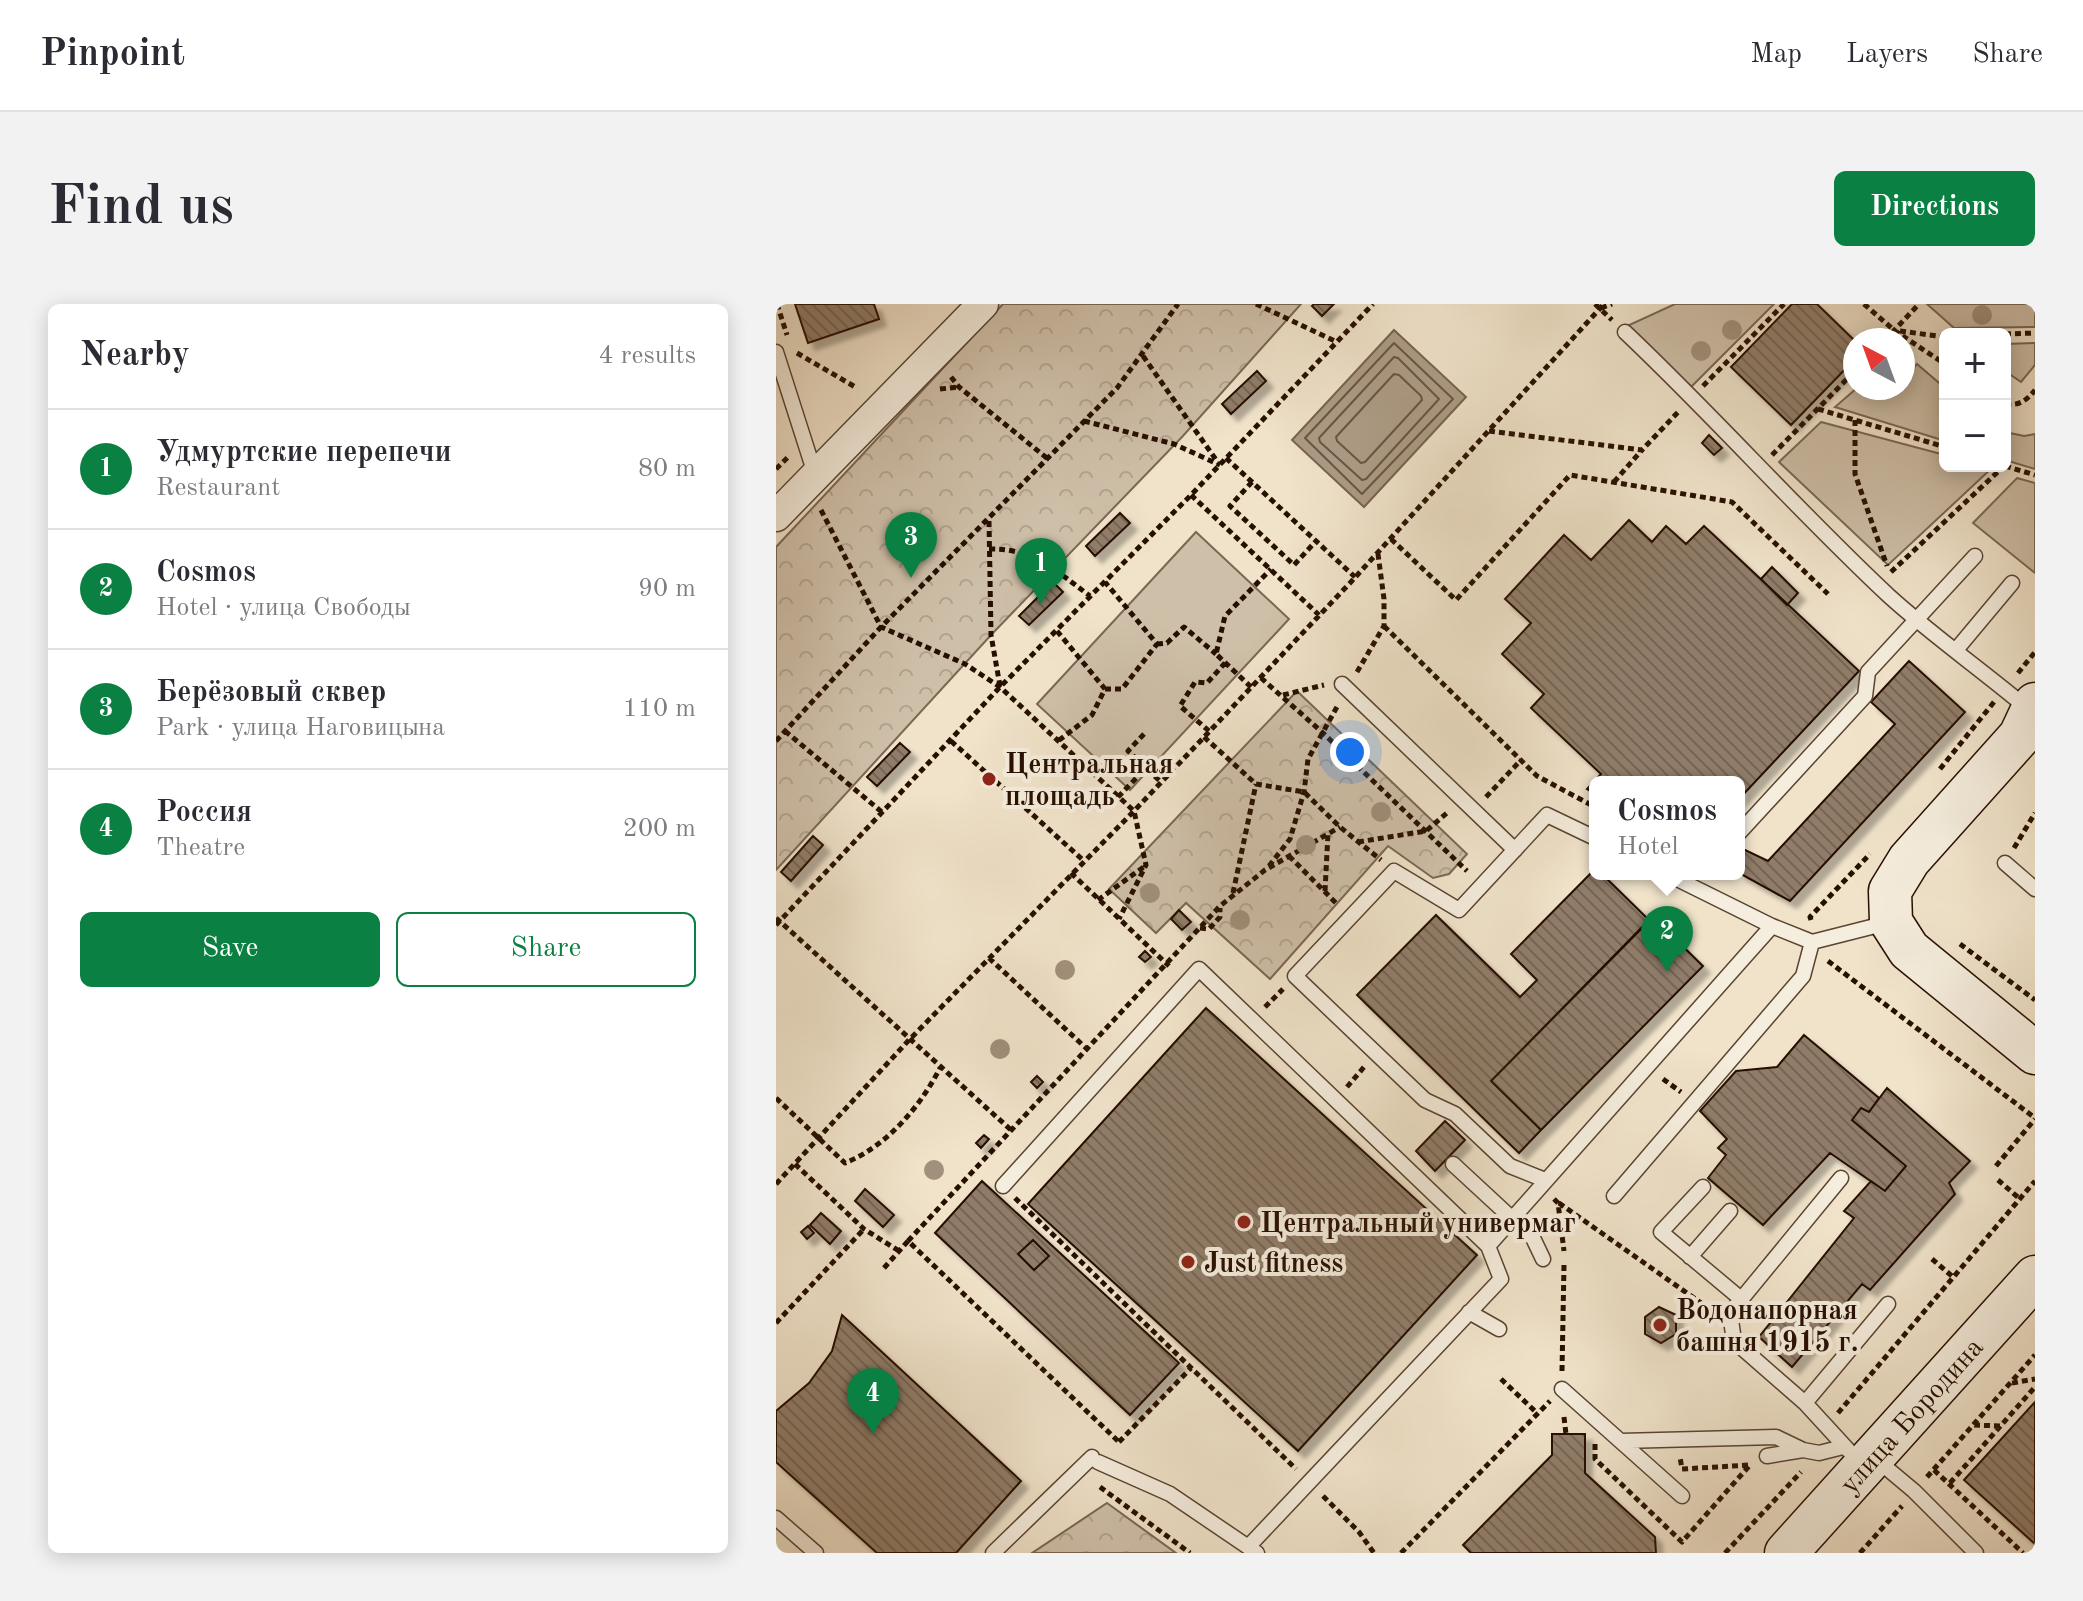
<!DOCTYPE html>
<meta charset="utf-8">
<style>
body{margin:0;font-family:"Old Standard TT",serif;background:#f2f2f3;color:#2b2b33}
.controls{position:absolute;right:24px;top:24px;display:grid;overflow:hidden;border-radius:12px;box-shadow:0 4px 20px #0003}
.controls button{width:72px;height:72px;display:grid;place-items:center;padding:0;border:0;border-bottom:2px solid #e1e1e2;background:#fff;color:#2b2b33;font:40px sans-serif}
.compass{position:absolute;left:1067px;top:24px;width:72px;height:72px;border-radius:50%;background:#fff;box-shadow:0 4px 20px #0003;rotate:319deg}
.you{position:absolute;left:574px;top:448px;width:28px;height:28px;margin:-20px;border:6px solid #fff;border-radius:50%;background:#1a73e8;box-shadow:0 0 0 12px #1a73e833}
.badge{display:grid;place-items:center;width:52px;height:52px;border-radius:50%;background:#0b8043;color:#fff;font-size:26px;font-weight:700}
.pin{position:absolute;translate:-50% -66px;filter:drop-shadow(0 2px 4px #0008)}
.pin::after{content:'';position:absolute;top:42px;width:28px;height:24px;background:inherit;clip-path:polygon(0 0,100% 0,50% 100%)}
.popup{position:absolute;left:813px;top:472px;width:156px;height:104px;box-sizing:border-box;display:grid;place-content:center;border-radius:12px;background:#fff;filter:drop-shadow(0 2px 6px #0005);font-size:26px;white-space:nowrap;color:#7c7c81}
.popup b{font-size:30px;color:#2b2b33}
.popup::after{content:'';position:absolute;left:50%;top:100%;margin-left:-16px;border:16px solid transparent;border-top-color:#fff}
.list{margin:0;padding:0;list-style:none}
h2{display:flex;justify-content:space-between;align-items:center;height:104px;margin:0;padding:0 32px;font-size:34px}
h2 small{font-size:26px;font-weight:400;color:#7c7c81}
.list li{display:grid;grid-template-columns:52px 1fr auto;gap:24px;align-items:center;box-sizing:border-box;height:120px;padding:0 32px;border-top:2px solid #e1e1e2}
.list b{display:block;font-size:30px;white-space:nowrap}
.list p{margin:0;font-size:26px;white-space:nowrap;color:#7c7c81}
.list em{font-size:26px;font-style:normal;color:#7c7c81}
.actions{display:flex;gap:16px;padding:24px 32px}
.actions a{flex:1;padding:18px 0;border:2px solid #0b8043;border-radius:12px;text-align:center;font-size:28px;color:#0b8043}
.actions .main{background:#0b8043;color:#fff}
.map{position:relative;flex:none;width:1259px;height:1249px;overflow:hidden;border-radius:12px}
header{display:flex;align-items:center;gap:48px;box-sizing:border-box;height:112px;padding:0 40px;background:#fff;border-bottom:2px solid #e1e1e2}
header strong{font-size:38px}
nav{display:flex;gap:44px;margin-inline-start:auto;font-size:28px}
.intro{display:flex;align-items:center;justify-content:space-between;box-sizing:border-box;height:192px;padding:0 48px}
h1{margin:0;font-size:56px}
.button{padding:20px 36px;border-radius:12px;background:#0b8043;color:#fff;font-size:28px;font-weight:700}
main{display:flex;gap:48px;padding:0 48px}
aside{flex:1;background:#fff;border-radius:12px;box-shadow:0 4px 20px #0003}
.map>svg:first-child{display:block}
</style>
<header>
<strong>Pinpoint</strong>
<nav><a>Map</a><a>Layers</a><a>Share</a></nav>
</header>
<div class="intro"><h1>Find us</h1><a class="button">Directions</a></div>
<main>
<aside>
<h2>Nearby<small>4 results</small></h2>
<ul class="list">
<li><span class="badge">1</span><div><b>Удмуртские перепечи</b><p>Restaurant</p></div><em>80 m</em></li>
<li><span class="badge">2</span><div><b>Cosmos</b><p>Hotel · улица Свободы</p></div><em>90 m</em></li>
<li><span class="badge">3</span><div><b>Берёзовый сквер</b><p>Park · улица Наговицына</p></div><em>110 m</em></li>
<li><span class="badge">4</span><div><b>Россия</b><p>Theatre</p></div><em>200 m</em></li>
</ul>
<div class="actions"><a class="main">Save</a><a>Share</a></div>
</aside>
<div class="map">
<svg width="1259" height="1249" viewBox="0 0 1259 1249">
<defs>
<pattern id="forest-crowns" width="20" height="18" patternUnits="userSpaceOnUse" patternTransform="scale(2)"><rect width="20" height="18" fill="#cebfa8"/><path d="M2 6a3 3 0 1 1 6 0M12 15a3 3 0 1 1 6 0" fill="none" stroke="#b1a38f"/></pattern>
<pattern id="building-back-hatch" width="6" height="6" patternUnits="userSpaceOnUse" patternTransform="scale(2)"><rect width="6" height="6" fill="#907d69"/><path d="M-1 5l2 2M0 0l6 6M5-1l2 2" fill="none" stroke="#766554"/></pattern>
<filter id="shadow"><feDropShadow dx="7" dy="7" stdDeviation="2" flood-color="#0004"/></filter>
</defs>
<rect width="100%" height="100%" fill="#f0e3ca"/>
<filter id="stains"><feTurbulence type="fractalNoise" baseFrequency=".0025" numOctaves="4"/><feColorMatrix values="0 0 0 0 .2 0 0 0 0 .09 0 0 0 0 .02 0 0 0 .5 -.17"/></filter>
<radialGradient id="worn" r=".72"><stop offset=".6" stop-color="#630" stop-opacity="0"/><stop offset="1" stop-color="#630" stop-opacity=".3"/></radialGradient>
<path fill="#cebfa8" stroke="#7a6754" stroke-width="2" d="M 899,0 L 998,0 L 915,83 L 851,22 Z
M 1151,0 L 1259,0 L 1259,23 L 1178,24 Z
M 1259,39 L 1259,61 L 1245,78 L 1229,67 L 1229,40 Z
M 1141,60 L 1169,84 L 1169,137 L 1059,103 L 1081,84 L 1104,84 L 1113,91 L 1120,84 L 1127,84 L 1127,76 Z
M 1045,118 L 1169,151 L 1169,162 L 1217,163 L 1112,261 L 1003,158 Z
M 1229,128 L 1248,132 L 1259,130 L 1259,165 L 1229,156 Z
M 1241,174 L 1259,179 L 1259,269 L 1197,219 Z
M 420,228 L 513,315 L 354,486 L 261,400 Z"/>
<path fill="url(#forest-crowns)" stroke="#7a6754" stroke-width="2" d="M 227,0 L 525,0 L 406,133 L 215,331 L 0,566 L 0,243 Z
M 521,387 L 691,550 L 673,570 L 657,574 L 612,542 L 494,675 L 410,599 L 380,629 L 333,585 Z
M 331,1199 L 400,1249 L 256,1249 Z"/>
<path fill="#ac9b85" stroke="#776350" stroke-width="2" d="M 618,26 L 690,93 L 588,203 L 516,136 Z"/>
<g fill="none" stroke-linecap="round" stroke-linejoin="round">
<path stroke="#6a5542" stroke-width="2" d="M 618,39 L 677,95 L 586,190 L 529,134 Z
M 618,53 L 622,54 L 663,95 L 590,175 L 586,176 L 544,138 L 543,134 Z
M 618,70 L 623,71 L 645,92 L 646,96 L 589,158 L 585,159 L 561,137 L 560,133 Z"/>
</g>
<path fill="url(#building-back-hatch)" stroke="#270f00" stroke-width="2" filter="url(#shadow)" d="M 19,0 L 98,0 L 103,15 L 32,39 Z
M 538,0 L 558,0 L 546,12 L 536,2 Z
M 1016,0 L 1041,0 L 1079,37 L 1079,55 L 1015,121 L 955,63 Z
M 481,67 L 490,77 L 455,110 L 446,100 Z
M 933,131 L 946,144 L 938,151 L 926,139 Z
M 344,209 L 354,219 L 319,252 L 310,242 Z
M 853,216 L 876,238 L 890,222 L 910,240 L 928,222 L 1083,367 L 963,495 L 963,478 L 819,478 L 819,490 L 811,485 L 825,470 L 755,404 L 768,390 L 726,350 L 755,319 L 729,295 L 788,231 L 815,256 Z
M 996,263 L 1022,289 L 1011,301 L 985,275 Z
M 277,278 L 287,288 L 253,321 L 243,312 Z
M 1133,357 L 1189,408 L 1014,597 L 963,569 L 963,543 L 992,557 L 1119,420 L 1095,398 Z
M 124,439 L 134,448 L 101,482 L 91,473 Z
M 37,532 L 47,541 L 15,577 L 5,568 Z
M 819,565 L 819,570 L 826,570 L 873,616 L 715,777 L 765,826 L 743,849 L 581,691 L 660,611 L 744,693 L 761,676 L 735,650 Z
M 403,606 L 415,618 L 406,626 L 395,615 Z
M 877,613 L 927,662 L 765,826 L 715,777 Z
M 369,647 L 375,653 L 369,658 L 363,653 Z
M 430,704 L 701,951 L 522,1147 L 252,900 Z
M 1028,731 L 1103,794 L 1093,808 L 1085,804 L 1076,816 L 1130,862 L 1109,887 L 1054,849 L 987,921 L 932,874 L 950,851 L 942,844 L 951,835 L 924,807 L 960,767 L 1001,763 Z
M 261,772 L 267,778 L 261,784 L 255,778 Z
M 1111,784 L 1194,857 L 1173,879 L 1179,890 L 1094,986 L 1086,980 L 1016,1063 L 983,1033 L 1078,914 L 1068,907 L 1095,877 L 1109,887 L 1130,862 L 1076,816 L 1085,804 L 1093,808 Z
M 669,817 L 689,836 L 659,867 L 640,847 Z
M 208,831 L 213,835 L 205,844 L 200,839 Z
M 206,877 L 403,1059 L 354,1111 L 159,929 Z
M 89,885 L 118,911 L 107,923 L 79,897 Z
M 45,909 L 65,927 L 54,940 L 34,921 Z
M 32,922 L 38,929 L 31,935 L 25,928 Z
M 257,936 L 273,952 L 258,966 L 242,950 Z
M 883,1003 L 900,1011 L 900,1030 L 885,1039 L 869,1030 L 869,1013 Z
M 66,1011 L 245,1177 L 180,1249 L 101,1249 L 0,1158 L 0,1107 L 33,1079 L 56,1047 Z
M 1259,1098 L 1259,1240 L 1188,1176 Z
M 776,1130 L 809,1130 L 809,1169 L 879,1233 L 880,1249 L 695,1249 L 687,1241 L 776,1151 Z"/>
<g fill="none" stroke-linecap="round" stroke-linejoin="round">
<defs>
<path id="lane" d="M 849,28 C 939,113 1022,207 1113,292 C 1157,332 1206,366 1251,404
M 0,48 L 39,170
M 1180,346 L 1236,279
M 566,380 L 739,546
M 963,529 L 1089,392 L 1092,368 L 1199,252
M 1229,559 L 1259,585
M 891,570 L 996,622 L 1036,638 L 1111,619
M 677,860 L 757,934 L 767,955
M 1065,874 L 954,1009 L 958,1037 L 1029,1099 L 1085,1160
M 769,876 L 734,862 L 679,810 L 649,796 L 519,672 L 618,567 L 683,606 L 771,511 L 819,534
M 227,882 L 423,665 L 712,942 L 725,975 L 472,1243
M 927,883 L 885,928 L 965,995
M 838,892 L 1027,672 L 1036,638
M 712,942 L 996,622
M 914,953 L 954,907
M 693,1008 L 723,1025
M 786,1085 L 906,1192
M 1029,1099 L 1112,1000
M 845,1137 L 1000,1133 L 1027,1146 L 1043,1149 L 1067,1143
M 991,1152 L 1027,1146
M 1101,1156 L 1138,1187 L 1200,1249
M 322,1158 L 394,1190 L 481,1249
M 0,1214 L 40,1249
M 217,1249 L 316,1153"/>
<path id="street" d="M 0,212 L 207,0"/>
<g id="secondary">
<path d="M 1259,400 L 1244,432 L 1133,556 L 1114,587 L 1115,618 L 1133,646 L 1259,749"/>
<path id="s1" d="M 1010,1249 L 1259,973"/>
</g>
</defs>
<use href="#lane" stroke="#594432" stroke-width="17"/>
<use href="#street" stroke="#594432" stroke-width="33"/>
<use href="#secondary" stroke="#270f00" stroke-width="45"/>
<path stroke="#270f00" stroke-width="5" stroke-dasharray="6 4" stroke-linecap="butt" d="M 1,0 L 11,31
M 480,0 L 561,38
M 819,0 L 836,16
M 1088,0 L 1119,27 L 1169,60
M 825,4 L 836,0
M 1124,27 L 1169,33
M 1229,30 L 1259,29
M 1109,36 L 1143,0
M 21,49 L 81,84
M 367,52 L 443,160
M 175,73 L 183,83 L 272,155
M 927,82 L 1008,0
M 164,85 L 183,83
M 1229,100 C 1243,102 1250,97 1259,86
M 1042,105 L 1169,143
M 1079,116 L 1079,170 L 1111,262
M 308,117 L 398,140 L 444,161
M 713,127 L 866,146 L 904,106
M 996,151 L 1079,67
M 450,154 L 579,273
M 1229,162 L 1259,171
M 0,165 L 14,151
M 476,178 L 454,202 L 518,261 L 540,237
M 838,178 L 866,146
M 415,191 L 543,311
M 45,206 L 105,323 L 189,360 L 224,383 L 358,507 L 370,561 L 343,615
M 213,217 L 215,331 L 224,382
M 615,235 L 680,296 L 794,171 L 956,198 L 1052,290
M 213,245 C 257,244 280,267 314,292
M 1115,268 L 1228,162
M 608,322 L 761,472 L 819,503
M 281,327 L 329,385 L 316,411 L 282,437
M 381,340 L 391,339 L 408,323 L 440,350
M 581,368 L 608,322 L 608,295 L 602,250
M 1242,369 L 1259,348
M 485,374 L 547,429 L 691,567
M 475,383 L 440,350 L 449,312 L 495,265
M 329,385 L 346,385 L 381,340 L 329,278
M 507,391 L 548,381
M 9,427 L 107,509
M 433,427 L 404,402 L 419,378 L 431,379 L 449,359
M 368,430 L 352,447 L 385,478
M 428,433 L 480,480 L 528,488 L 564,523 L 605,556
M 0,437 L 105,323 L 341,84 L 402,0
M 175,437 L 308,557
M 1164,465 L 1218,398
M 342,493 L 370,464
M 710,493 L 745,456
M 582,538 L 650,527 L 672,508
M 1238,544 L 1259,509
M 513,552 L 560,599
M 493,562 L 514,535 L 528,488 L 532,455 L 562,401
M 295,569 L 393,662
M 549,587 L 552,529
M 457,589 L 480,480
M 322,596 L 369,562
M 0,614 L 235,826
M 1035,616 L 1034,613 L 1094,550
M 0,621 L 224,383 L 415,191 L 597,0
M 424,624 L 433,625 L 444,613 L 444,604
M 1184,640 L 1259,696
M 213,654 L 311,745
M 1052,657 L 1259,814
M 489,703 L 507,685
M 887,775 L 905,788
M 571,783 L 588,763
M 0,794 L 69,859 C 111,842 144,803 164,764
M 19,860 L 88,925 L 123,947
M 1220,862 L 1259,815
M 1222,876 L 1244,895
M 0,880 L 133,736 L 358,507 L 574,279 L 828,0
M 239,894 L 520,1165
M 778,895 L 782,899 L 788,947
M 783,899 L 935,1006
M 132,937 L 444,602 L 489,566 L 564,523
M 1156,955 L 1177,973
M 108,964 L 132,937 L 343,1138
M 0,1019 L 88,925
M 786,1067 L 788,961
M 725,1075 L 761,1109
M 1236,1079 L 1259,1075
M 1062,1109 L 1259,877
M 788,1113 L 790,1130
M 1198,1121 L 1224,1122
M 343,1138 L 415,1064
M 819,1140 L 819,1155 L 906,1238 L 974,1161 L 906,1165 L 904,1153
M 1158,1166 L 1247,1249
M 1151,1173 L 1259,1051
M 1174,1179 L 1259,1083
M 324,1183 L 414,1249
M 547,1192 L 583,1228 L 598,1249
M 625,1249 L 774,1097
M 949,1249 L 1025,1168
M 1084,1249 L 1126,1202"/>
<use href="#lane" stroke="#f5eddd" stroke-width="14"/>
<use href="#street" stroke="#f5eddd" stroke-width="30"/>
<use href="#secondary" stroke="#f5eddd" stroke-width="42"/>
</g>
<g fill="#a1907b">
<circle cx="1206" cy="11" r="10"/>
<circle cx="956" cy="26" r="10"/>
<circle cx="925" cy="47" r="10"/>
<circle cx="605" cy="508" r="10"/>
<circle cx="530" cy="541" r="10"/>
<circle cx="374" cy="589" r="10"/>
<circle cx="464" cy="616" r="10"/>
<circle cx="289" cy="666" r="10"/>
<circle cx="224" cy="745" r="10"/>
<circle cx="158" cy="866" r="10"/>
</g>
<g fill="#8f2418" stroke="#f5eddd" stroke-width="3">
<circle cx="213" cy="475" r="8"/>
<circle cx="468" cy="918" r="8"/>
<circle cx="412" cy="958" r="8"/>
<circle cx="884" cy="1021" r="8"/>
</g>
<g text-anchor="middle" stroke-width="8" stroke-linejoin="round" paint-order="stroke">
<g font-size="28" font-weight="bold" fill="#270f00" stroke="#f5eddd" text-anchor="start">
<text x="229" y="469">Центральная<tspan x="229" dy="32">площадь</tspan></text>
<text x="484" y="928">Центральный универмаг</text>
<text x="428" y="968">Just fitness</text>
<text x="900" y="1015">Водонапорная<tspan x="900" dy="32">башня 1915 г.</tspan></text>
</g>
<g font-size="28" fill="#270f00" stroke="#f5eddd">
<text dy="10" stroke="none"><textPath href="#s1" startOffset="186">улица Бородина</textPath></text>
</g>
</g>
<rect width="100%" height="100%" filter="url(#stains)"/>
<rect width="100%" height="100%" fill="url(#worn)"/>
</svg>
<div class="controls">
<button>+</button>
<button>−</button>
</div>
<svg class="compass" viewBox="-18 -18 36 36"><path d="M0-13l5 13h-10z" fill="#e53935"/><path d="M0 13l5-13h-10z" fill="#7c7c81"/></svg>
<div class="you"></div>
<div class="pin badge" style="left:265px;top:300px">1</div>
<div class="pin badge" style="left:891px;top:668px">2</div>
<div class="popup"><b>Cosmos</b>Hotel</div>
<div class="pin badge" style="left:135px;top:274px">3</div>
<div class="pin badge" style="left:97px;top:1130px">4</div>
</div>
</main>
